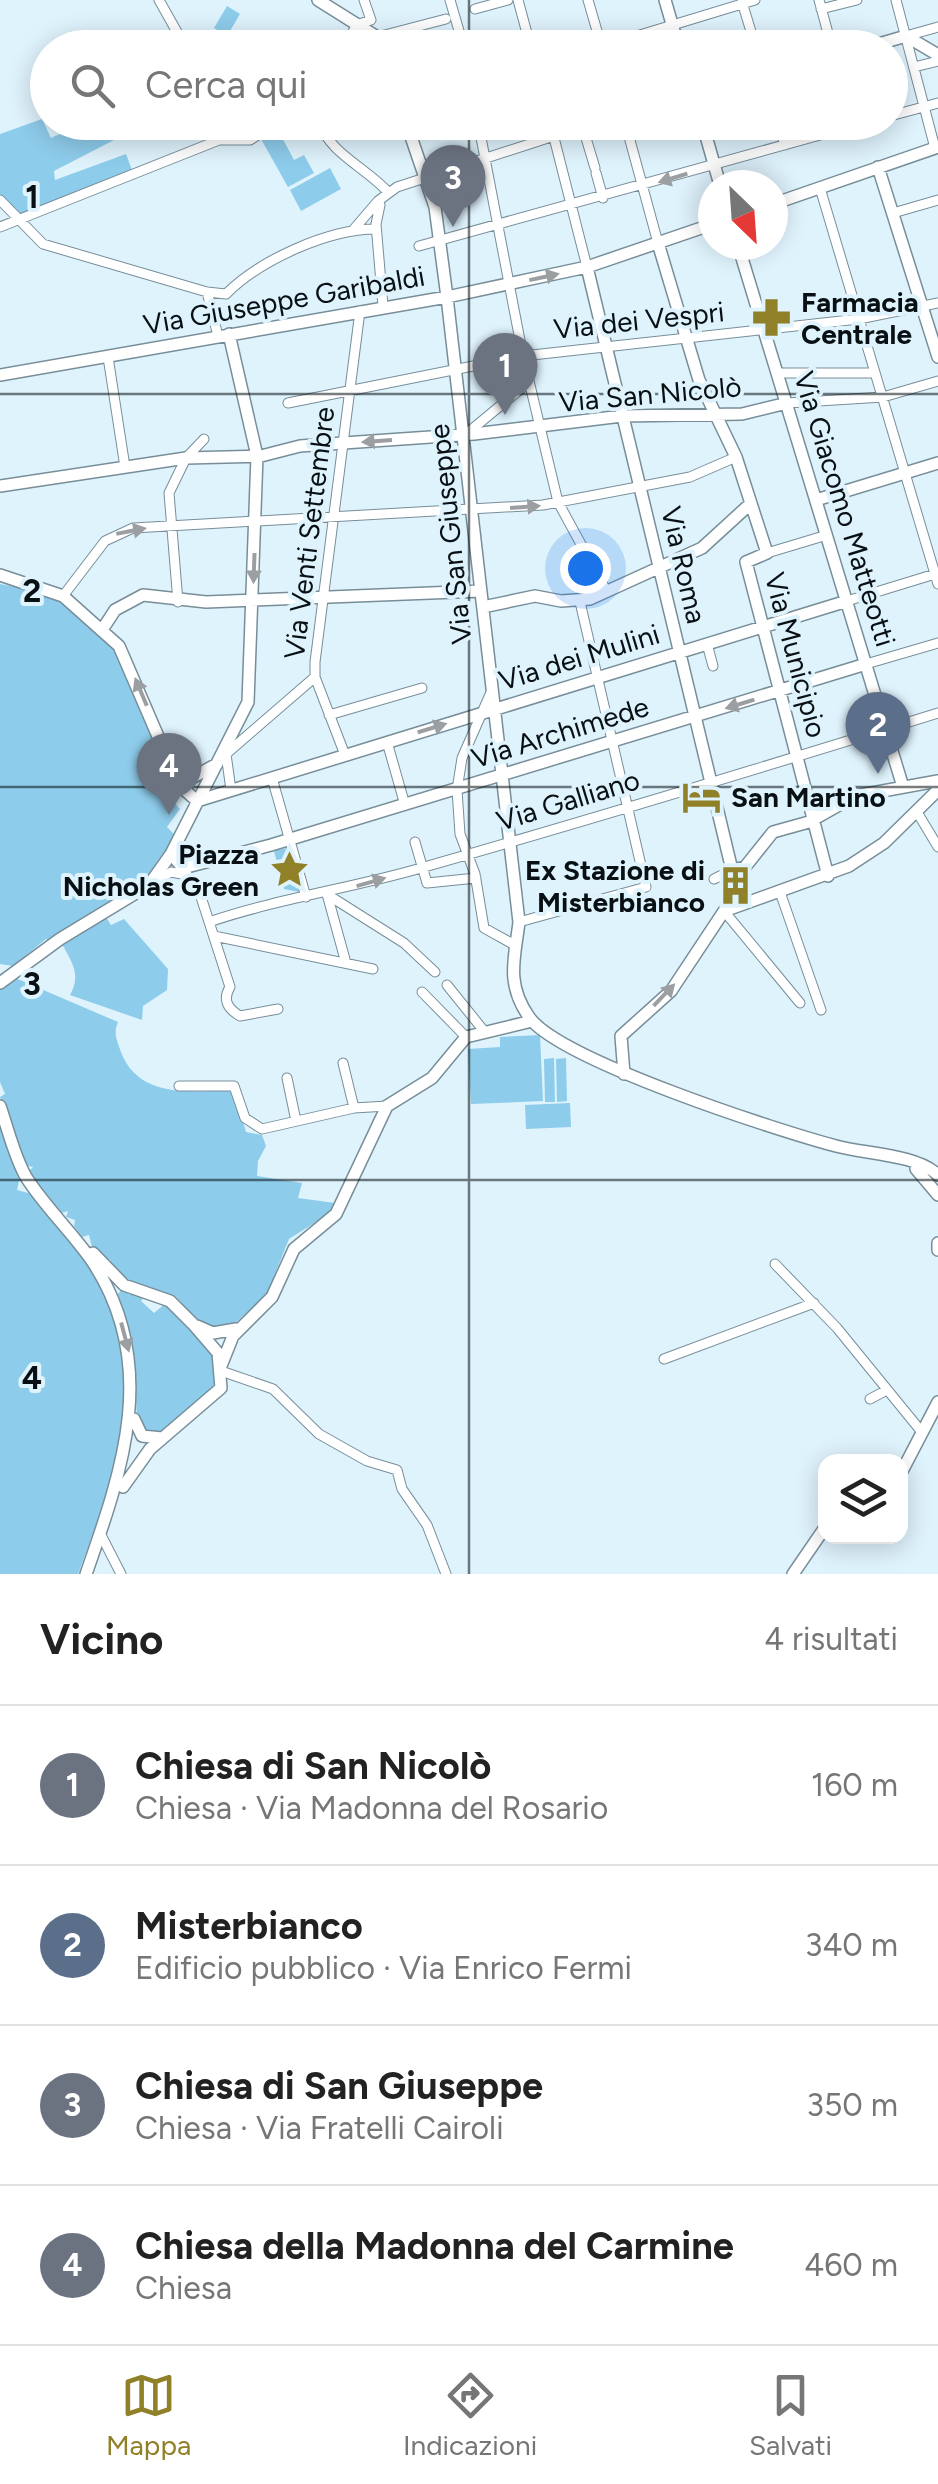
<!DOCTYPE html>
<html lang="it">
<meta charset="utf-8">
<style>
body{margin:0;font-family:Figtree,sans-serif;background:#f6f6f6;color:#222}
.controls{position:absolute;right:30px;bottom:30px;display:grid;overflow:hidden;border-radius:20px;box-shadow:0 5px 25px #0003}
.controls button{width:90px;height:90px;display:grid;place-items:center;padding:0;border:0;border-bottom:2px solid #e0e0e0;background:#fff;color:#222;font:50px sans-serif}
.compass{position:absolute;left:698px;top:170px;width:90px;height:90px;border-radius:50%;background:#fff;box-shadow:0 5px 25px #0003;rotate:155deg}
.you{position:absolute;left:585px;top:568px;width:35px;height:35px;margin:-25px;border:8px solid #fff;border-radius:50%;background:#1a73e8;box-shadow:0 0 0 15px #1a73e833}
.badge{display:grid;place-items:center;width:65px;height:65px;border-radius:50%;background:#908028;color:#fff;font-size:32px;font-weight:700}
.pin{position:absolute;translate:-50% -82px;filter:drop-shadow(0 2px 5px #0008)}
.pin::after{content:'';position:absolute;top:52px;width:35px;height:30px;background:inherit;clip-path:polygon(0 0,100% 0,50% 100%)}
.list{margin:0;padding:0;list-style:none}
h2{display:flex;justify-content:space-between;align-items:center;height:130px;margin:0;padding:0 40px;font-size:42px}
h2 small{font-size:32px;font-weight:400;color:#767676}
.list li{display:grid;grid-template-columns:65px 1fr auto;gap:30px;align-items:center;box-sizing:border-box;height:160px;padding:0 40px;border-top:2px solid #e0e0e0}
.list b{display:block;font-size:38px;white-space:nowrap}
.list p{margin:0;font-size:32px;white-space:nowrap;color:#767676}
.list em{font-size:32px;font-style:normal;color:#767676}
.icon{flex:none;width:55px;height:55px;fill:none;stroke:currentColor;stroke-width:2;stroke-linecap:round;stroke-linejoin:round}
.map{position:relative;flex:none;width:938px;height:1574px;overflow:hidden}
.search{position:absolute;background:#fff;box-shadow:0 5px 25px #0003;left:30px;right:30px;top:30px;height:110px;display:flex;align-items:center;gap:25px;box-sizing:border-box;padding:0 35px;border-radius:55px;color:#767676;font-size:38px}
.sheet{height:770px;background:#fff}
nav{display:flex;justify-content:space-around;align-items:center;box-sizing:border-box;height:140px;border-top:2px solid #e0e0e0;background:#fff;font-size:28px;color:#767676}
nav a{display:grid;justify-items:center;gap:5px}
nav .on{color:#908028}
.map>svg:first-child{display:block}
</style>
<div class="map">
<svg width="938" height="1574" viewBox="0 0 938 1574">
<rect width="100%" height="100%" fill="#dff3fd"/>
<path fill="#8ecceb" d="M 227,6 L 240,14 L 227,36 L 214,28 Z
M 42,119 L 51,138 L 64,132 L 60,123 L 108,122 L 116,139 L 54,171 L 55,180 L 126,154 L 132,170 L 17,215 L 0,195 L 0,134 Z
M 278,130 L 294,160 L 304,155 L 314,173 L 288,187 L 261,139 Z
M 330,168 L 341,189 L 301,211 L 290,190 Z
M 0,584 L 52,594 L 116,650 L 175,785 L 162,790 L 180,809 L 167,827 L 176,836 L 149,880 L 50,941 L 46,939 L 13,966 L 0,964 Z
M 287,848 L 299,892 L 284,889 L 274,851 Z
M 106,917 L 111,925 L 124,919 L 168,969 L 167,990 L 143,1006 L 142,1020 L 70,995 C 81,975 73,964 62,944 Z
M 13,977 L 118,1022 C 113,1034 117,1040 121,1052 C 139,1100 194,1091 234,1090 L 246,1132 L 262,1135 L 266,1146 L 258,1161 L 257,1176 L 302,1183 L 298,1198 L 335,1203 L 327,1215 L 289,1239 L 267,1294 L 231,1327 L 204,1327 L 176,1297 L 126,1283 L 108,1265 L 111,1261 L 92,1247 L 89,1235 L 82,1237 L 74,1226 L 75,1220 L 66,1217 L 68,1211 L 62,1213 L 31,1178 L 28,1172 L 33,1167 L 24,1165 L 0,1097 L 5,1094 L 0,1082 L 0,988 Z
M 540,1035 L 543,1101 L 471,1104 L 468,1049 L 500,1047 L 500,1037 Z
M 554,1058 L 555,1102 L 545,1102 L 544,1059 Z
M 566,1058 L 567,1101 L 557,1102 L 556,1059 Z
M 570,1103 L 571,1127 L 526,1129 L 525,1105 Z
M 0,1118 L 20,1176 L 17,1190 L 32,1194 L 83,1254 L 110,1306 L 121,1338 L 128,1400 L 115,1473 L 78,1574 L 0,1574 Z
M 123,1288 L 129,1295 L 132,1291 L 146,1295 L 141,1301 L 154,1313 L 166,1303 L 213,1350 L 218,1383 L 161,1434 L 147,1435 L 137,1422 L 134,1355 L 117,1295 Z"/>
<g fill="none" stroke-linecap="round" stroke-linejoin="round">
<defs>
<path id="street" d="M 159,0 L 186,48
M 450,0 L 464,48
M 518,0 L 531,48
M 588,0 L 602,48
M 819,0 L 832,48
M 896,0 L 935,148
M 742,2 L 756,48
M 475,9 L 508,0
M 821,9 L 857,0
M 906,36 L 938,27
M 377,37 L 446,19
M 343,48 L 357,25 L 371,20 L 364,0
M 597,48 L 755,0
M 914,67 L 938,61
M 890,116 L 938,103
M 319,122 C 331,155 366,167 389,193
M 478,122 L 523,356 L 558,502 L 607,592
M 550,122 L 587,267
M 625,122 L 658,243
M 778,122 L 785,145
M 244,137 L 254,131 L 250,122
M 222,140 L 250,140 L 278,122
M 595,168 L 583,128 L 603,122
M 596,173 L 603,198
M 820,188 L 938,584
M 0,200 L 43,244 L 207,292 L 226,294 C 260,260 328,229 376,229
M 380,205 L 376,224 L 383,306
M 893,213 L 938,200
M 0,227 L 219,140 L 232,132 L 235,122
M 354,229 L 378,201 L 397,187 L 554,136
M 419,246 L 867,122
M 207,292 L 218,336
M 108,357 L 125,467
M 777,373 L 875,373
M 288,403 L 523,356 L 859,319 L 938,303
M 787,403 L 883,397 L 938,381
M 465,435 L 529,382
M 767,553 L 827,535
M 63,596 L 105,541 L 133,528 L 543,505 L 690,477 L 736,457
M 847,601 L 935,574
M 178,602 L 169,493 L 186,458 L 204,439
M 707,644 L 713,666
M 866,664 L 938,643
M 492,690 L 462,758 L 457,790 L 460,834 L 475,874 L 484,928 L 513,944
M 329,715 L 422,688
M 387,742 L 405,805
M 226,754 L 315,677
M 221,755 L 226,754 L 231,790
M 345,755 L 315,677 L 315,662 L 360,311
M 272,778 L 306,897
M 917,812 L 938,847
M 415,842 L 427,883 L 476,878
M 183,868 L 201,897 L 230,987 C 222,1000 228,1009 240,1016 L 278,1009
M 714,879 L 732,870
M 151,884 L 171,872 L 187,875
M 780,892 L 821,1010
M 327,894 L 346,963
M 328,895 L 404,943 L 435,972
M 724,911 L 800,1003
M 209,922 C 277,899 346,889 414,870 C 589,820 764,767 938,713
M 519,922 L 646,887 L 580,602
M 214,936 L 373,969
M 447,985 L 484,1031
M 422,992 L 466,1037
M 343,1063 L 354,1108
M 287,1078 L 296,1121
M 179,1086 L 234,1086 L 245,1118 L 262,1129 L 354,1108 L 387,1106
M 775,1264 L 837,1328 L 921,1431
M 664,1359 L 814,1303
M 221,1371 L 273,1389 L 319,1434 L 367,1461 L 397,1470 L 402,1489 L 427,1525 L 446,1574
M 870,1399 L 885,1391
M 100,1533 L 121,1574"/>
<path id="secondary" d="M 318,0 L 377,37 L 381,48
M 665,0 L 679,48
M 865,48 L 906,36 L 938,55
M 406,122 L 435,207 L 447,297 L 519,922 C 515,957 505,983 529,1017 C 559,1060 779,1131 836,1146 C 865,1154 916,1154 938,1175
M 702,122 L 720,185
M 878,167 L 938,357
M 773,204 L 938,147
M 658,243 L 699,380 L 736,457 L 767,553 L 746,562 L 828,876
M 738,245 L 903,787
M 587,267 L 732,870 L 745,867 L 773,832 L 809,822 L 855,796 L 938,781
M 0,375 L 447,297 L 587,267 L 713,224
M 0,486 L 186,458 L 261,456 L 300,446 L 474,434 L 622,416 L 742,414 L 787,403
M 816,500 L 938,463
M 0,575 L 63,596 L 119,646 L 179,785 L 197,801
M 483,607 L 535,596 L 561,601 L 590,599 L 702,548 L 749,505
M 102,630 L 115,610 L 143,595 L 206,602 L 481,591
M 179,785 L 217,764
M 197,801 L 847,601
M 171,854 L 183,868 L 271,845 L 866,664
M 0,983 L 60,939 L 149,885 L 171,854 L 248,702 L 257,456 L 229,334
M 624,1074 L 621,1036 L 671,991 L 724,911 L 849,866 L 884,843 L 938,790
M 0,1106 C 8,1129 14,1156 26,1177 C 45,1207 72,1232 92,1261 C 160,1363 123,1469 86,1574
M 916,1169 L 938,1195
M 938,1243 L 938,1250
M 93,1253 L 124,1285 L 170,1301 L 193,1324 L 218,1353 L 221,1388 L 150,1449 L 123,1487
M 197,1326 L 213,1333 L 236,1329
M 221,1366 L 233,1336 L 272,1297 L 294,1249 L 336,1214 L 387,1106 L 432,1078 L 466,1037 L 532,1021
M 134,1419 L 142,1436 L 162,1438
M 900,1475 L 938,1402
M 793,1574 L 826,1526"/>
</defs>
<use href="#street" stroke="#778e99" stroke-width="11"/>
<use href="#secondary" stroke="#778e99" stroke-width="14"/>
<use href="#street" stroke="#fff" stroke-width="9"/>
<use href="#secondary" stroke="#fff" stroke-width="11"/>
</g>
<defs><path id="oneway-solid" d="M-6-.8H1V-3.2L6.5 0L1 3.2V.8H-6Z" transform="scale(2.5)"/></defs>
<g fill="#9c9fa1">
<use href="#oneway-solid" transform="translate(673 178) rotate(163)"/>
<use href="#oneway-solid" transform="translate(544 277) rotate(-12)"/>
<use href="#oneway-solid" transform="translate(377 441) rotate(176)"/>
<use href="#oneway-solid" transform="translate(525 507) rotate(-4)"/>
<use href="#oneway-solid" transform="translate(131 531) rotate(-11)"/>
<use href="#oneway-solid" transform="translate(254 568) rotate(92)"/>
<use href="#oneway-solid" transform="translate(141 692) rotate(-113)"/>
<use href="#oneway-solid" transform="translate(740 704) rotate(163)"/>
<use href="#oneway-solid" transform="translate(432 728) rotate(-17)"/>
<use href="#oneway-solid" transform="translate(371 882) rotate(-16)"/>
<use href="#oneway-solid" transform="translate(664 995) rotate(-46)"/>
<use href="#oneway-solid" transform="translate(125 1337) rotate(75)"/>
</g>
<path fill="none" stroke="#081014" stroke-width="2.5" stroke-opacity="0.55" d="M 469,0 L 469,48M 469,122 L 469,1574M 0,394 L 938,394M 0,787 L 938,787M 0,1180 L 938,1180"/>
<defs>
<symbol id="pharmacy-bare" viewBox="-9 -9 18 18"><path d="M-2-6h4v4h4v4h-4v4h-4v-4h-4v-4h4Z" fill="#908028" stroke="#dff3fd" stroke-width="2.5" paint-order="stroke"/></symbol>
<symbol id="hotel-bare" viewBox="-9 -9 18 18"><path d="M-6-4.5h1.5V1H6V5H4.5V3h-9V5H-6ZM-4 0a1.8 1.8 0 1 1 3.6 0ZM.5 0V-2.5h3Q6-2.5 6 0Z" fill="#908028" stroke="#dff3fd" stroke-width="2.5" paint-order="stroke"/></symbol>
<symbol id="sight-bare" viewBox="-9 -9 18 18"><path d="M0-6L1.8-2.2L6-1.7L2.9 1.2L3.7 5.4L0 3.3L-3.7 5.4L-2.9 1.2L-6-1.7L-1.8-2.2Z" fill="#908028" stroke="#dff3fd" stroke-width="2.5" paint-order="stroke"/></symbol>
<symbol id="building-bare" viewBox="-9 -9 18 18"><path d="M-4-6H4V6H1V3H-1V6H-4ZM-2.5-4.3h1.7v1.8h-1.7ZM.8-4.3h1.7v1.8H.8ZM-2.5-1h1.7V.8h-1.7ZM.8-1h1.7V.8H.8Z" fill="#908028" stroke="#dff3fd" stroke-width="2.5" paint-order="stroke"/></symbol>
</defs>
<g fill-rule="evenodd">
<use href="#pharmacy-bare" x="744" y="290" width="55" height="55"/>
<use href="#hotel-bare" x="674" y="770" width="55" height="55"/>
<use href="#sight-bare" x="262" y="842" width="55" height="55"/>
<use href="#building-bare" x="708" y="858" width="55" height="55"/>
</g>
<g text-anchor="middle" stroke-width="8" stroke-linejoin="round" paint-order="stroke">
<g font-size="28" fill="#081014" stroke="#dff3fd">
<text transform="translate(284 300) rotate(-10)" y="10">Via Giuseppe Garibaldi</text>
<text transform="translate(639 320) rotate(-6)" y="10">Via dei Vespri</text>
<text transform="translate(650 394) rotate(-5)" y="10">Via San Nicolò</text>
<text transform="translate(845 509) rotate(73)" y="10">Via Giacomo Matteotti</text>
<text transform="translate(309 533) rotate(-83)" y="10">Via Venti Settembre</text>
<text transform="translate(450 534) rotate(-96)" y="10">Via San Giuseppe</text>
<text transform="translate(684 565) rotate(77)" y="10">Via Roma</text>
<text transform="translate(796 655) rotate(75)" y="10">Via Municipio</text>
<text transform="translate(579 657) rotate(-17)" y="10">Via dei Mulini</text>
<text transform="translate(560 732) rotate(-17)" y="10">Via Archimede</text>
<text transform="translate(568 800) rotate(-17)" y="10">Via Galliano</text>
</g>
<g font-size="28" font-weight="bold" fill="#081014" stroke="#dff3fd" text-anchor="start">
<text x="801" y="312">Farmacia<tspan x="801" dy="32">Centrale</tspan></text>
<text x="731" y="807">San Martino</text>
<text x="259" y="864" text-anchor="end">Piazza<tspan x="259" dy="32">Nicholas Green</tspan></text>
<text x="705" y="880" text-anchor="end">Ex Stazione di<tspan x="705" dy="32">Misterbianco</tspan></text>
</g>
</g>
<g font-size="32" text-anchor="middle" font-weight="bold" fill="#081014" stroke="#dff3fd" stroke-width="8" stroke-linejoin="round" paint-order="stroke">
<text x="32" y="208">1</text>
<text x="32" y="602">2</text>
<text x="32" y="995">3</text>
<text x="32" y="1389">4</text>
</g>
</svg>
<div class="controls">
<button><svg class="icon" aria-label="layers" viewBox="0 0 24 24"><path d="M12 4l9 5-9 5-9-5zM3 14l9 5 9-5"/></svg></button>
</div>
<svg class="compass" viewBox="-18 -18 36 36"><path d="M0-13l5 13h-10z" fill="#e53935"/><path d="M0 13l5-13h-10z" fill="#767676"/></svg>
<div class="you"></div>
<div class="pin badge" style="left:505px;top:415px;background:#6b7280">1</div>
<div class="pin badge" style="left:878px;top:774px;background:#5c6f8a">2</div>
<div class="pin badge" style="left:453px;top:227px;background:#6b7280">3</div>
<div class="pin badge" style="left:169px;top:815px;background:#6b7280">4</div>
<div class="search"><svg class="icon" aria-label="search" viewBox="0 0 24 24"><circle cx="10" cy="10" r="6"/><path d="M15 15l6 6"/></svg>Cerca qui</div>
</div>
<section class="sheet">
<h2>Vicino<small>4 risultati</small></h2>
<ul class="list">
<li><span class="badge" style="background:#6b7280">1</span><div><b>Chiesa di San Nicolò</b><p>Chiesa · Via Madonna del Rosario</p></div><em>160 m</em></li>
<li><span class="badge" style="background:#5c6f8a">2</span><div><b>Misterbianco</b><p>Edificio pubblico · Via Enrico Fermi</p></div><em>340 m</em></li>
<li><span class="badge" style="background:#6b7280">3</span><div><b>Chiesa di San Giuseppe</b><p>Chiesa · Via Fratelli Cairoli</p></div><em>350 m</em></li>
<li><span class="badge" style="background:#6b7280">4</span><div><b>Chiesa della Madonna del Carmine</b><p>Chiesa</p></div><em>460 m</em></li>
</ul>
</section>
<nav>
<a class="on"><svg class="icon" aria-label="map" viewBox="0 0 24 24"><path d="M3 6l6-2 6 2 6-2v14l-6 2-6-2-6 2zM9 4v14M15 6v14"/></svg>Mappa</a>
<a><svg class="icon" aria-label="directions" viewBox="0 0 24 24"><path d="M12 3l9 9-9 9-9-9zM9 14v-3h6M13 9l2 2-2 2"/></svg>Indicazioni</a>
<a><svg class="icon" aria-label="saved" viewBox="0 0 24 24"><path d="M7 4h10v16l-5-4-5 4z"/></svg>Salvati</a>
</nav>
